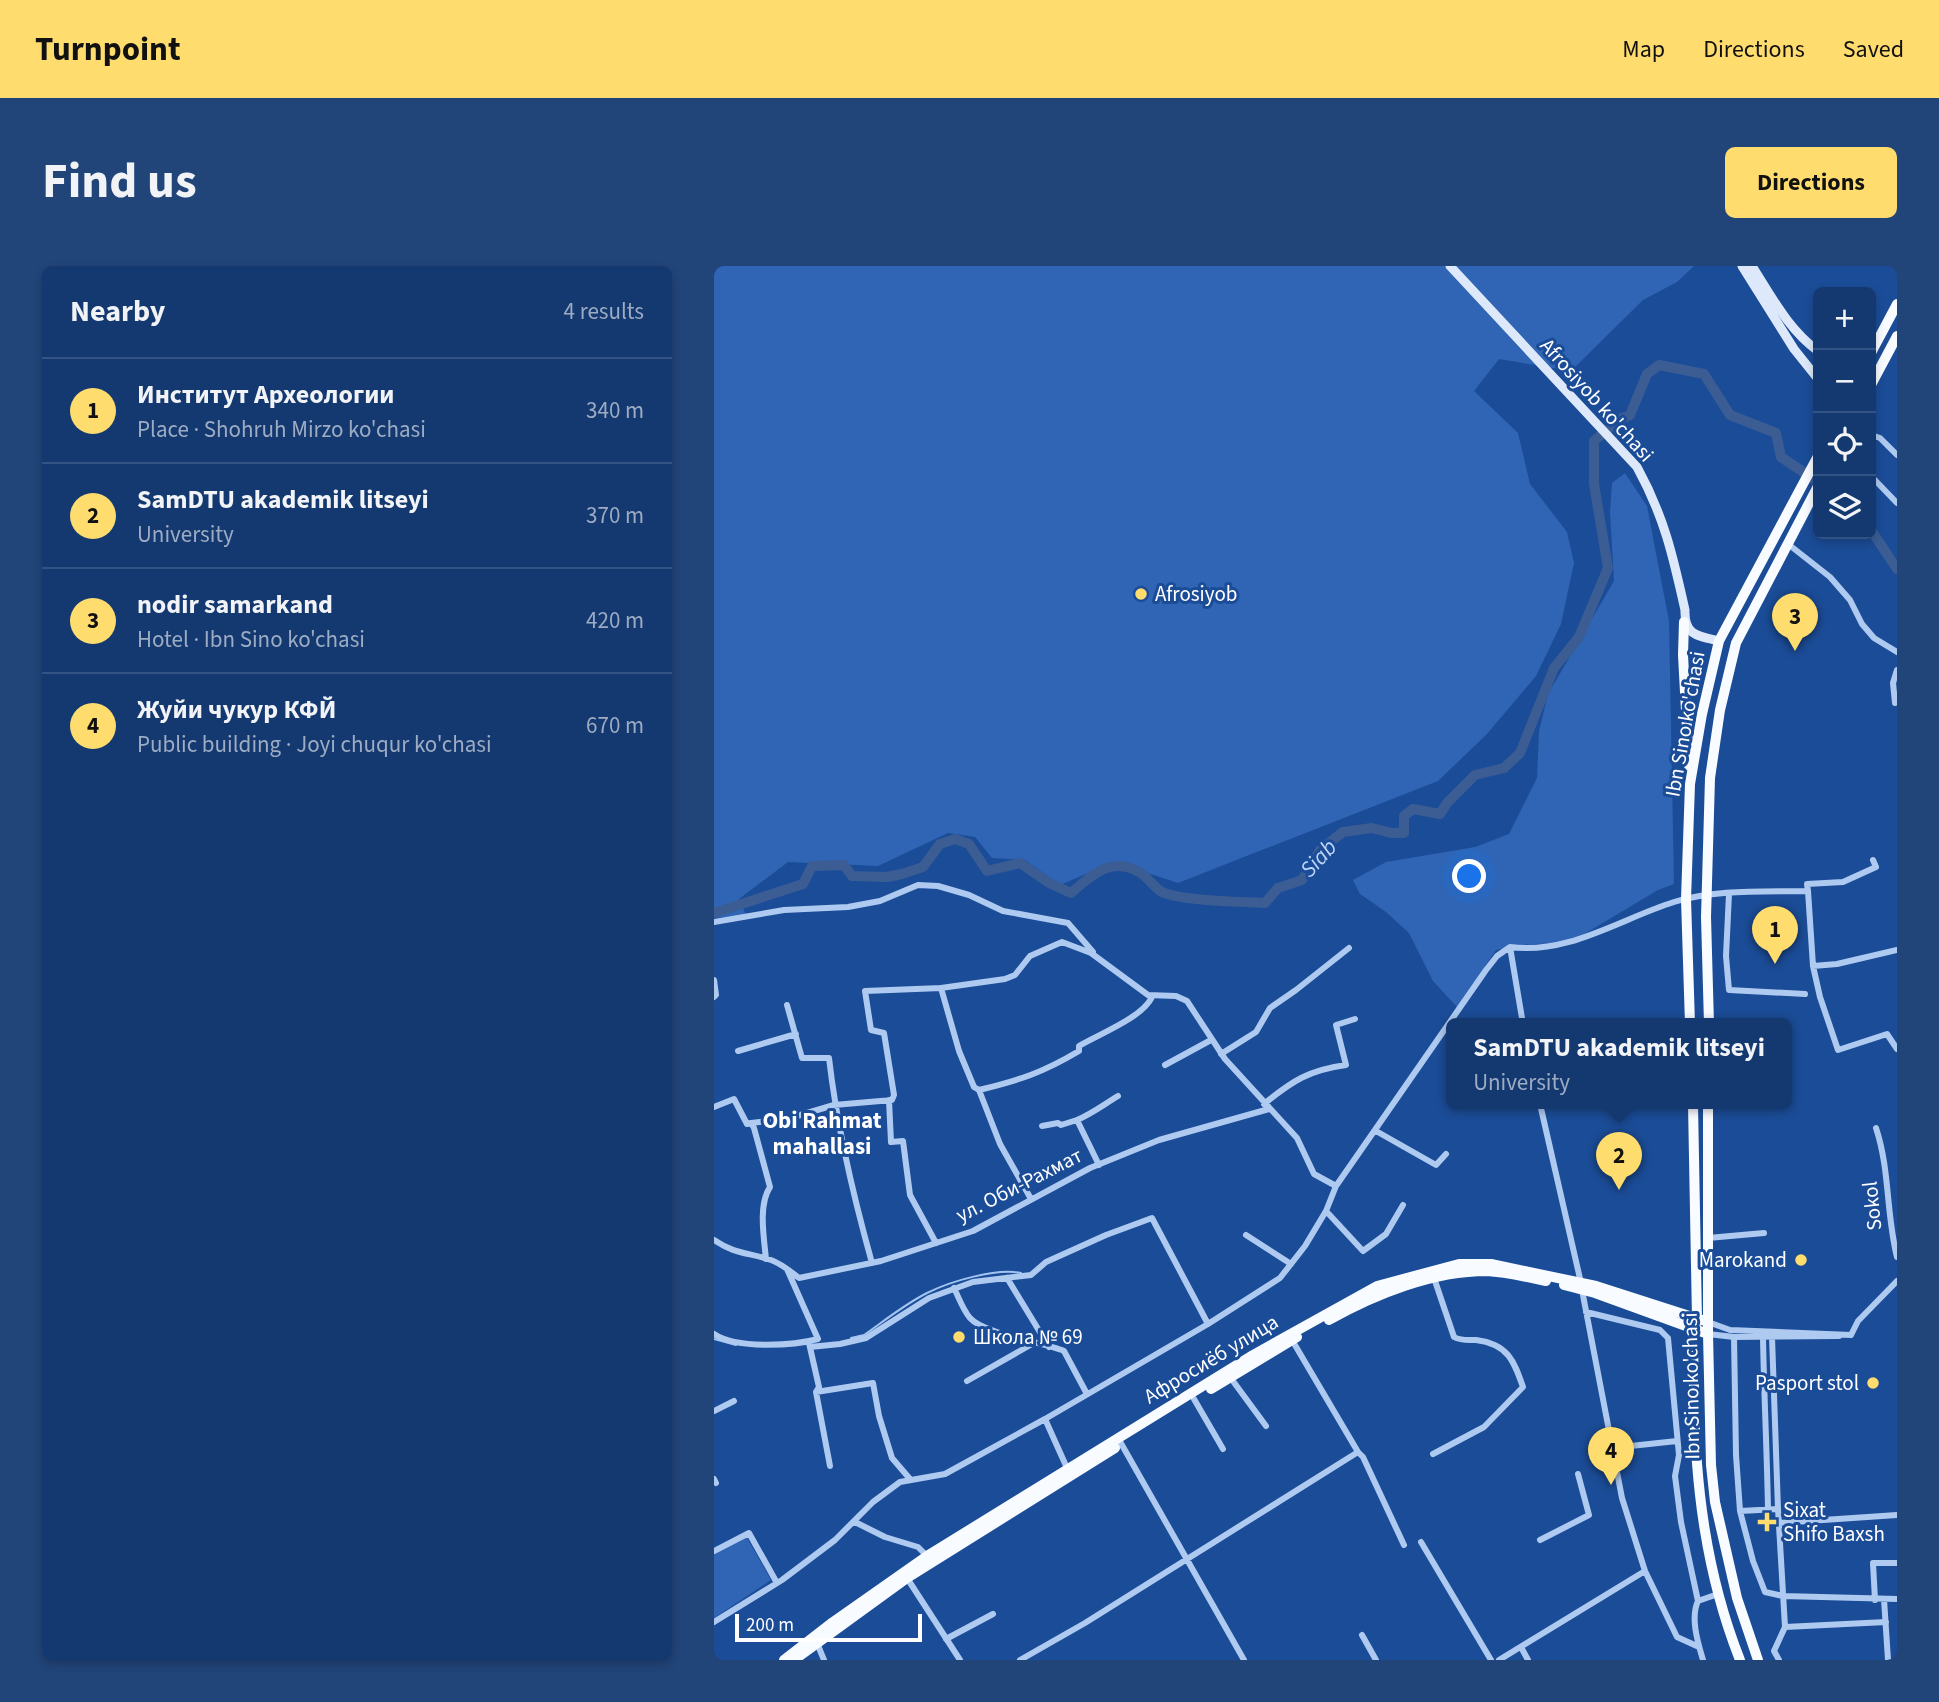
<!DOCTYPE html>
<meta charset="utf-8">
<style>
body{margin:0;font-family:"Source Sans 3",sans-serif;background:#214479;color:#f1f3f6}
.controls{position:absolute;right:21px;top:21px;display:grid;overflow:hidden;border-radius:10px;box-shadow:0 4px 10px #0003}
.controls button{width:63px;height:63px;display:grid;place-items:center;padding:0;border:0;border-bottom:2px solid #335384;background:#143971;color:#f1f3f6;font:35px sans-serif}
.scale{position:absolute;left:21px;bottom:18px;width:187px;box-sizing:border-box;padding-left:7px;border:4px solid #fff;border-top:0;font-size:19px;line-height:24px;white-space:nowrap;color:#fff;-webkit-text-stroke:5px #1b4c97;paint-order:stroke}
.you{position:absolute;left:756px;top:611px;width:24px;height:24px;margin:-18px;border:5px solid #fff;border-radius:50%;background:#1a73e8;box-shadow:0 0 0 10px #1a73e833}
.badge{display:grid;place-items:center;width:46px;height:46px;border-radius:50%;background:#ffdc6e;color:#111;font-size:23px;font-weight:700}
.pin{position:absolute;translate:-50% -58px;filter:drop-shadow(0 2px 4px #0008)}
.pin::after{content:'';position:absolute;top:37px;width:24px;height:21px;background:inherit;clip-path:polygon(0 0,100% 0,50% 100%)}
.popup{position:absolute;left:732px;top:752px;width:346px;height:91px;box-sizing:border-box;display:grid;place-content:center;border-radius:10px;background:#143971;filter:drop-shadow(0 2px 5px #0005);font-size:23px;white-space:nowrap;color:#9dacc3}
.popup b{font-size:26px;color:#f1f3f6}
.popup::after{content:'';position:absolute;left:50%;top:100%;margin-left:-14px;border:14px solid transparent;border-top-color:#143971}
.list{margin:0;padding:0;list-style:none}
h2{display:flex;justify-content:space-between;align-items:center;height:91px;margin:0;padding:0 28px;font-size:30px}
h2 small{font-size:23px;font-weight:400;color:#9dacc3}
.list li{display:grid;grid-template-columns:46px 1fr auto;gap:21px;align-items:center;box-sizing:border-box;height:105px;padding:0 28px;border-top:2px solid #335384}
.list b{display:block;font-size:26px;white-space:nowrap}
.list p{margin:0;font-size:23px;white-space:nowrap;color:#9dacc3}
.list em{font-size:23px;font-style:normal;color:#9dacc3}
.icon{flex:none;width:38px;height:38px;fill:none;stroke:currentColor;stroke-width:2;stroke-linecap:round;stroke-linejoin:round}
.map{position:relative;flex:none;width:1183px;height:1394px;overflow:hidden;border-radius:10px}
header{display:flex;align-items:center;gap:42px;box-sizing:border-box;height:98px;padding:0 35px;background:#ffdc6e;color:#111}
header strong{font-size:33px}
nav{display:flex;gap:38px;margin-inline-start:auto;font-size:24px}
.intro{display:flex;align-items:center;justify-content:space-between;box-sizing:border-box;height:168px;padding:0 42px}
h1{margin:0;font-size:49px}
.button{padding:18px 32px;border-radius:10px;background:#ffdc6e;color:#111;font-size:24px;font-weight:700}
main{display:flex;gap:42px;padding:0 42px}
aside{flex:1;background:#143971;border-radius:10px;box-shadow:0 4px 10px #0003}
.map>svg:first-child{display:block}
</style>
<header>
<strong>Turnpoint</strong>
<nav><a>Map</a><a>Directions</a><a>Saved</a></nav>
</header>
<div class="intro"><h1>Find us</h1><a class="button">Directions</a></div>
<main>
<aside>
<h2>Nearby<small>4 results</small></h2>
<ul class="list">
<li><span class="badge">1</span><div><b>Институт Археологии</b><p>Place · Shohruh Mirzo ko'chasi</p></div><em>340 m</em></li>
<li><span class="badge">2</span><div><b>SamDTU akademik litseyi</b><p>University</p></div><em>370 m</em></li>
<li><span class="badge">3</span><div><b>nodir samarkand</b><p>Hotel · Ibn Sino ko'chasi</p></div><em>420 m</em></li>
<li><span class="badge">4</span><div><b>Жуйи чукур КФЙ</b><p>Public building · Joyi chuqur ko'chasi</p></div><em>670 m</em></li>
</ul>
</aside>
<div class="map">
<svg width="1183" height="1394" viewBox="0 0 1183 1394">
<rect width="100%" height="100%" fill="#1b4c97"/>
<path fill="#2f65b4" d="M 0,0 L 980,0 L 963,16 L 929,34 L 857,105 L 785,93 L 760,125 L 804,167 L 816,218 L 853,266 L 860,297 L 847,358 L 822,410 L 773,468 L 724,515 L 464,617 L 400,596 L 346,619 L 311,594 L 278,592 L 261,571 L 234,567 L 164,600 L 74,596 L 25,633 L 32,649 L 0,652 Z
M 911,207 L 933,240 L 955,355 L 960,618 L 944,624 L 857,676 L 806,679 L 782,684 L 743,741 L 719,715 L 695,667 L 672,646 L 646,628 L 639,614 L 672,596 L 761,581 L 795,568 L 823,512 L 825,465 L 834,428 L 900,315 L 896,246 L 898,217 Z
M 32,1270 L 57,1314 L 0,1352 L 0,1287 Z"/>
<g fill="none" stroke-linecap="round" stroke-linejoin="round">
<path stroke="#a2c4f2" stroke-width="2" d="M 137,1072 L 150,1069 C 170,1055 191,1038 213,1027 C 237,1015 282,1002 307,1007
M 0,1073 L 22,1079"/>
<path stroke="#3b5d94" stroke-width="10" d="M 1157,264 L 1183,303
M 0,647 L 89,618 L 98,600 L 130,599 L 138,610 L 173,611 L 188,608 L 209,601 L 226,578 L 241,573 L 255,578 L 273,605 L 306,597 L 335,617 L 357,627 C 378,609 399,588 428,608 C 435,613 441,622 448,626 C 467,635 528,636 551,637 L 564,622 L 588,614 L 606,584 L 629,566 L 658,562 L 677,567 L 690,567 L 690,550 L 699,543 L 726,548 L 733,537 L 761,509 L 790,502 L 806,487 L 840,402 L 865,371 L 894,302 L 880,218 L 880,175 L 906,153 L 916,149 L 933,108 L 945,99 L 990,108 L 1016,149 L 1062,167 L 1067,191 L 1104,216"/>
<path stroke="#afcaf0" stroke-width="6" d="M 1157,169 L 1166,172 L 1183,189
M 1157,210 L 1183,237
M 1074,278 L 1116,311 L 1136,334 L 1148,358 L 1160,372 L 1183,386
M 1181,437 L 1179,417 L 1183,404
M 1094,625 L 1093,618 L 1129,616 L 1162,601 L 1159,594
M 1015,628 L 1012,690 L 1015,724 L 1091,728
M 0,656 L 70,644 L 134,641 L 166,635 L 204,619 L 224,620 L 255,629 L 289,645 L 354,657 L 379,686
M 796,681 L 809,758
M 1099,700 L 1106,731 L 1124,784 L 1173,768 L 1183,783
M 0,714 L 2,729 L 0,731
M 227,722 L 245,785 L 260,821 L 265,824 L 286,878 L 317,933
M 73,739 L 88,792 L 115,792 C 123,862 139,929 158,997
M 24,785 L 82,768
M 507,788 L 542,766 L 556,742 L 582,724 L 635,682
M 451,799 L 497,774
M 265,824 C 306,814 328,807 365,785 L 365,780 C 385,768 428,752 438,731
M 175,834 L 177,876 L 189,875 L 196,929 L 222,977
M 550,838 C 578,815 595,804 632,799 L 622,759 L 641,753
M 826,838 L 867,1017
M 0,841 L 20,833 L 33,858 L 37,857 L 40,862 L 56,921 C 44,939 50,972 52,993
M 37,857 L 73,853 L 120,839 L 178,834 L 180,829 L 170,767 L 157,764 L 151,725 L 227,722 L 291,713 L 301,709 L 316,690 L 348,676 L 377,687 L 434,729 L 462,730 L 473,735 L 511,793 L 583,872 L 600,908 L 622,920
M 328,860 L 344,857 L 347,859 L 363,854
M 1162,862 C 1176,904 1172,948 1183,991
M 662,865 L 722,899 L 732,888
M 385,899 L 363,854 C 379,847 389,839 404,830
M 612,945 L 649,985 L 672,968 L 689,939
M 532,969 L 577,998
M 994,972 L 1050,967
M 0,974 C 22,989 34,986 57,994 C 68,998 76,1005 85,1012 L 167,995 L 259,965 L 376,902 L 445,874 L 555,843
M 293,1012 L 335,1081
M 240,1022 C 245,1032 249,1044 256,1052 C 270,1068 329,1076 350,1085 L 373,1128
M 868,1024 L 908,1232 L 931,1305 L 963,1371 L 985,1381
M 872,1046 L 946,1064 L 954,1072 L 965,1189 L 961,1210 L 967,1256 L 984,1335
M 994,1056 L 1016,1064 L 1137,1069
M 0,1068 C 22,1083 78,1080 104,1073 L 73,1003
M 994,1068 L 1020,1071 L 1125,1070
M 1137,1069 L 1144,1055 L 1183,1015
M 1020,1071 L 1022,1189 L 1026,1245 L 1064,1243
M 1049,1071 C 1050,1129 1053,1186 1054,1244
M 1058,1071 L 1064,1243 L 1071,1361 L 1172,1356
M 578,1074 L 644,1186 L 649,1191 L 690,1279
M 95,1077 L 105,1121 L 102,1126 L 116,1200
M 96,1081 L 126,1078 L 152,1072 L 215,1032 L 259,1016 L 317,1009 L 332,996 L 392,969 L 438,952 L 494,1058
M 516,1111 L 552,1160
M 253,1115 L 318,1078
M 102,1126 L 159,1117 L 165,1150 L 178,1192 L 196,1213
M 480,1133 L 509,1183
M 0,1145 L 20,1135
M 331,1153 L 353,1202
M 404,1172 L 530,1394
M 898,1182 L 963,1175
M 719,1188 L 770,1161 L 809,1121 C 800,1095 794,1078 762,1074 C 754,1074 747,1075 740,1071 L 720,1012
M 0,1213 L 2,1217
M 1026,1245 L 1039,1295 L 1051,1326 L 1069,1330 L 1183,1333
M 141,1256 L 171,1271 L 204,1281 L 213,1290
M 1065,1257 L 1183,1249
M 826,1274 L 875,1249 L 864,1208
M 707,1276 L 777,1394
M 0,1285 L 35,1267 L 63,1317
M 193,1312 L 246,1394
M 1170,1333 L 1174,1394
M 1161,1334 L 1159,1297 L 1183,1297
M 0,1356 L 68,1314 L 121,1274 L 159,1236 L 186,1216 L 231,1208 L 331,1153 L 494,1058 L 566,1012 L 591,980 L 612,945 L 622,920 L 772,704 L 783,690 L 796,681 C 854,689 906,653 960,636 C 1002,623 1049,626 1094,625 L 1099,700 L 1123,698 L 1183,684
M 648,1369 L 662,1394
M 232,1373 L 279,1348
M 103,1377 L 110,1394
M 807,1381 L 814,1394
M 306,1394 L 371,1357 L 644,1186
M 785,1394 L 931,1305
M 989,1394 C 984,1377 976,1352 984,1335 L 1004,1328
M 1065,1394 L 1060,1385 L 1071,1361"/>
<path stroke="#dde9fb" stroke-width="9" d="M 736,0 L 923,201 C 950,250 959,290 971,344 C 970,369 983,370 1005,375
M 1028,0 L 1080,83 L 1104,113
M 1038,0 C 1058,31 1074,63 1104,85"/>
<path stroke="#f8fbff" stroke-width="10" d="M 1157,87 L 1183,38
M 1157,119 L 1183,70
M 970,356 L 969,389 L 975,500
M 976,758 L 972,633 L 976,518 L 988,448 L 1005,375 L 1104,190
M 995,758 L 992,651 L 996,512 L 1006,444 L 1022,377 L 1104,220
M 979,838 L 983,1053 C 977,1077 980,1103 980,1127 C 981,1219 992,1308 1026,1394
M 994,838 L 994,1068 L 997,1199 L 1001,1236 L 1023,1332 L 1044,1394
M 850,1019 L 881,1027 L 994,1068
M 615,1054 C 661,1028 719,1005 773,1005 C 792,1006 813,1011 832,1015
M 497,1123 L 583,1071
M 70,1394 L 119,1356 L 213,1290 L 539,1089 L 663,1020 L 745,998 L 777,998 L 882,1020 L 994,1056
M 80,1394 L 193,1312 L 401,1182"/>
</g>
<g fill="#ffdc6e" stroke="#1b4c97" stroke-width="2.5">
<circle cx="427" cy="328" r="7"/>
<circle cx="1087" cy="994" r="7"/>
<circle cx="245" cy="1071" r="7"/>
<circle cx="1159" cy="1117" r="7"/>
<path d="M1049.5 1245.5h7v7h7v7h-7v7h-7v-7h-7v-7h7z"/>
</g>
<g text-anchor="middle" stroke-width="6" stroke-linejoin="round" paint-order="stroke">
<g font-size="21" fill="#fff" stroke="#1b4c97">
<text transform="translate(883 134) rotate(48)" y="7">Afrosiyob ko'chasi</text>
<text transform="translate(971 458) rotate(-80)" y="7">Ibn Sino ko'chasi</text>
<text transform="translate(305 919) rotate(-27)" y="7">ул. Оби-Рахмат</text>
<text transform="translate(1158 940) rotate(-96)" y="7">Sokol</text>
<text transform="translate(497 1093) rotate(-31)" y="7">Афросиёб улица</text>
<text transform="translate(977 1120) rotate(-91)" y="7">Ibn Sino ko'chasi</text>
</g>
<g font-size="21" fill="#fff" stroke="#1b4c97" text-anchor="start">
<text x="441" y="335">Afrosiyob</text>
<text x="1073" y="1001" text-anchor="end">Marokand</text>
<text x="259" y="1078">Школа № 69</text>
<text x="1145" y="1124" text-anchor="end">Pasport stol</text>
<text x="1069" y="1251">Sixat<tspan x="1069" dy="24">Shifo Baxsh</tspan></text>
</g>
<g font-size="23" font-style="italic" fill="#bbd4f7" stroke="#1b4c97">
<text transform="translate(604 592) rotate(-48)" y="8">Siab</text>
</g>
<g font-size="23" font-weight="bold" fill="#fff" stroke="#1b4c97">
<text x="108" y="862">Obi Rahmat<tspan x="108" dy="26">mahallasi</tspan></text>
</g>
</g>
</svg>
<div class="controls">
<button>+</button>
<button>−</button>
<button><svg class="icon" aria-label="locate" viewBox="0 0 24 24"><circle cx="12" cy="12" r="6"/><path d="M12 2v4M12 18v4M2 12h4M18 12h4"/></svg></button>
<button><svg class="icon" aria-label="layers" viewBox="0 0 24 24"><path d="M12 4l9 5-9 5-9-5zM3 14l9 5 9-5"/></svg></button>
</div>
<div class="scale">200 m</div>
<div class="you"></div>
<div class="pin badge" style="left:1061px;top:698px">1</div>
<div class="pin badge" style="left:905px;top:924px">2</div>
<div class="popup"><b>SamDTU akademik litseyi</b>University</div>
<div class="pin badge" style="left:1081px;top:385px">3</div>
<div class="pin badge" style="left:897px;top:1219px">4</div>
</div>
</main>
